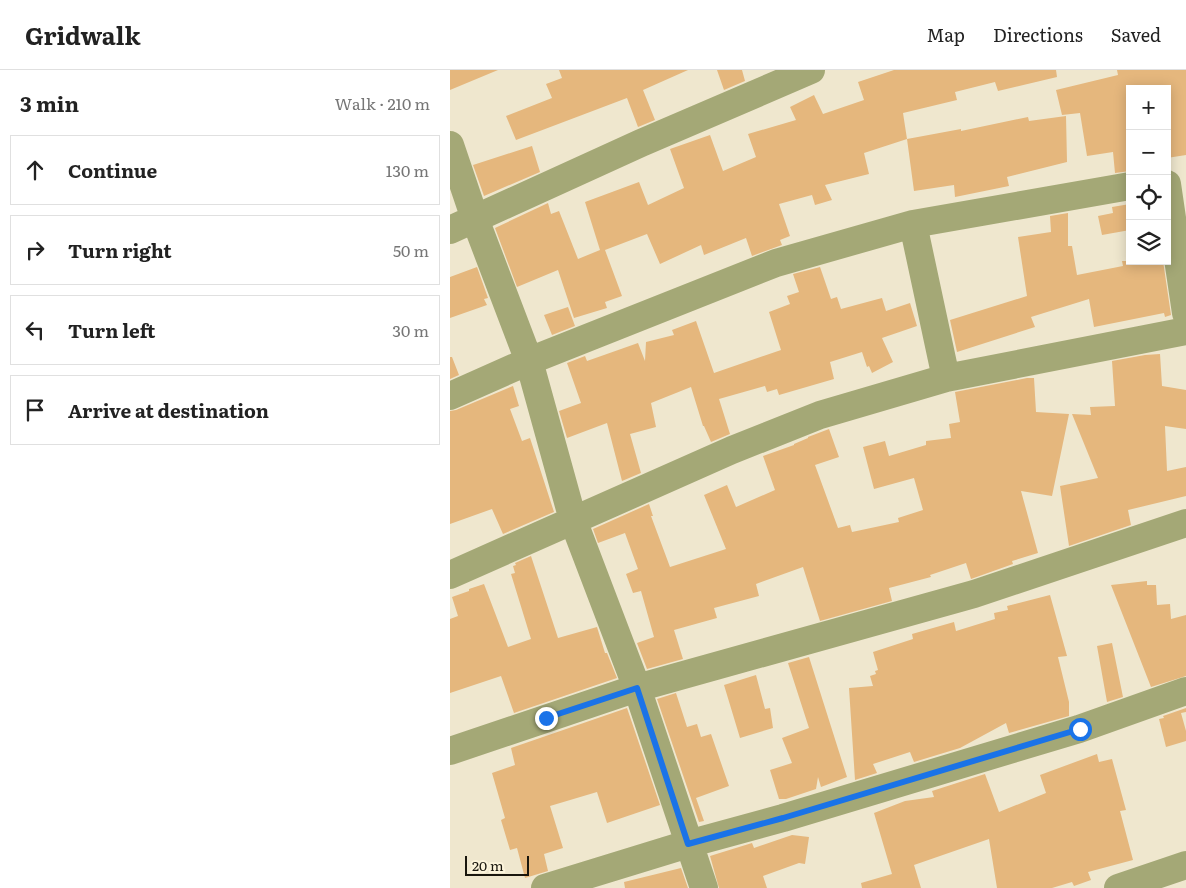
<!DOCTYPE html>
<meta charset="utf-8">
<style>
body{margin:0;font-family:Literata,serif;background:#f2f2f2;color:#222}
.controls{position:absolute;right:15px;top:15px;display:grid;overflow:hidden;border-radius:0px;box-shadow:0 2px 12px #0003}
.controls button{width:45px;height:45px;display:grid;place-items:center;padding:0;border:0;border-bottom:1px solid #e0e0e0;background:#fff;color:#222;font:25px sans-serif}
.scale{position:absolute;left:15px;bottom:12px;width:64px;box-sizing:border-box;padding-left:5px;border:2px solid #19160d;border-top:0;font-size:14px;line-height:18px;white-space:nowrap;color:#19160d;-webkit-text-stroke:4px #fcf4db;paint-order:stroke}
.stop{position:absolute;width:15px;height:15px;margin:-11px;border:4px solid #1a73e8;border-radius:50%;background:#fff}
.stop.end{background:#1a73e8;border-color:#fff;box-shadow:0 1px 5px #0008}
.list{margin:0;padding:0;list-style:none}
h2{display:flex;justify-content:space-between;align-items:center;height:65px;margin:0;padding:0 20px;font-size:21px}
h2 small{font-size:16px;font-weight:400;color:#767676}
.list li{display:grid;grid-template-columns:32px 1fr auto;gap:15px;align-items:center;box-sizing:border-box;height:70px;margin:0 10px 10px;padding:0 10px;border:1px solid #e0e0e0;border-radius:0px}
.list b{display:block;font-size:19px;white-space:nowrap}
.list em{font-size:16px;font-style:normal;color:#767676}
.icon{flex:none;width:28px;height:28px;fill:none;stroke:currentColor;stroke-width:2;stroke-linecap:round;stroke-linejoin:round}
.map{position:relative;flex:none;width:736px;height:818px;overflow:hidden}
header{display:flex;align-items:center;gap:30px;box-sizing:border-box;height:70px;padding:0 25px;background:#fff;border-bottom:1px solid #e0e0e0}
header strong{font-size:24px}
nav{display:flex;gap:28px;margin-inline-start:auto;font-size:18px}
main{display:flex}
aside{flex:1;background:#fff}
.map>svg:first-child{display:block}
</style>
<header>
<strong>Gridwalk</strong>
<nav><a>Map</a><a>Directions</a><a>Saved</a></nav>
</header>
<main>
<aside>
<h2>3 min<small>Walk · 210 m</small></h2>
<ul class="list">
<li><svg class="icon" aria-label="ahead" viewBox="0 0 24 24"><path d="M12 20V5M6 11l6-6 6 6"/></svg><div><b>Continue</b></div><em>130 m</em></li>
<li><svg class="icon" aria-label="right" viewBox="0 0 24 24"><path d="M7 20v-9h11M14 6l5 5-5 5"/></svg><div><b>Turn right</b></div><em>50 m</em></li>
<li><svg class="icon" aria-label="left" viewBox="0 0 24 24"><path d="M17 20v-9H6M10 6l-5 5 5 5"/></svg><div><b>Turn left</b></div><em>30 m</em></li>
<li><svg class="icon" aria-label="arrive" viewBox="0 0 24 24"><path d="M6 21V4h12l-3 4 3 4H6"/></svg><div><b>Arrive at destination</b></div></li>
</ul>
</aside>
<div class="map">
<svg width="736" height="818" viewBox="0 0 736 818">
<rect width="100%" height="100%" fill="#efe7ce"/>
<path fill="#e5b77d" d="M 0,0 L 48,0 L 0,20 Z
M 109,0 L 238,0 L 193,20 L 205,50 L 188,57 L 177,28 L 66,70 L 56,46 L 102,28 L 96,14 L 112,8 Z
M 267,0 L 292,0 L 295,11 L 274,20 Z
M 444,0 L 606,0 L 607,7 L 548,21 L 545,12 L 505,22 L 507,30 L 453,43 L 457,69 L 511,59 L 511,61 L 578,47 L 579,51 L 616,46 L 617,92 L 557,107 L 559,116 L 505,127 L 504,115 L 464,121 L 457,69 L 414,83 L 419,104 L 375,115 L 382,130 L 365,135 L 362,125 L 329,134 L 340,166 L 330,170 L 332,175 L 302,186 L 296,168 L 254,185 L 251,175 L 210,194 L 197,164 L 155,180 L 172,226 L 155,232 L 157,238 L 124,248 L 108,200 L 67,217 L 45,158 L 98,133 L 101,144 L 109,141 L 128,189 L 150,180 L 135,132 L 189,112 L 198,135 L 234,118 L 220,79 L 260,65 L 273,101 L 306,87 L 298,64 L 346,50 L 340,37 L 364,25 L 373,44 L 414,30 L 408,12 Z
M 667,0 L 736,0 L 736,85 L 717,88 L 717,19 L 680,19 L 680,101 L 665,103 L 663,82 L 637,86 L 630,43 L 612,45 L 606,20 L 668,5 Z
M 82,76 L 90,102 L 34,126 L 23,95 Z
M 680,134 L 680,160 L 652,165 L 648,146 L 663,143 L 662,137 Z
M 618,143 L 618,176 L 622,176 L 627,205 L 673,196 L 672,191 L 713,191 L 721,245 L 715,247 L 714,243 L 644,257 L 639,229 L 581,247 L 585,257 L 507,282 L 500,250 L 577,226 L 568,167 L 601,162 L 600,146 Z
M 27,197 L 38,228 L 34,229 L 37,235 L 0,248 L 0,207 Z
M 370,197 L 381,229 L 387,227 L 391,239 L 432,228 L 436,241 L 460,233 L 467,256 L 432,268 L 443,292 L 422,303 L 419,296 L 417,297 L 412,282 L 380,292 L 384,309 L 329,325 L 327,319 L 317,322 L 315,316 L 269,329 L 280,364 L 261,372 L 254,356 L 253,356 L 241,317 L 201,333 L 206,357 L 180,364 L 191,403 L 172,411 L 157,353 L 117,368 L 109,341 L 131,333 L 117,293 L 135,286 L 137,291 L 188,273 L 195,291 L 196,272 L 224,265 L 222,260 L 246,251 L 264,303 L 331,280 L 319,242 L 340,234 L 337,226 L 349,222 L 343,204 Z
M 118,237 L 125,256 L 102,265 L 94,245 Z
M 710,284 L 712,316 L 736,320 L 736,359 L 715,356 L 717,401 L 736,397 L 736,426 L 678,440 L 681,455 L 619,476 L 610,416 L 648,408 L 622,344 L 641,345 L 640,337 L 665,336 L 662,291 L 695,285 Z
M 0,287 L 2,287 L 9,305 L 0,309 Z
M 577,308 L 584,308 L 586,342 L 619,344 L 602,426 L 571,421 L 588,483 L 562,491 L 563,494 L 521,509 L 516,493 L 480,505 L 481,507 L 439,518 L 442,531 L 370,551 L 353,497 L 306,514 L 309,526 L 264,538 L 267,548 L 224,560 L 233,589 L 197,599 L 187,573 L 204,567 L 191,521 L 183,523 L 176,504 L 188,499 L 175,463 L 148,473 L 143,459 L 199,434 L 203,446 L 201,446 L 220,497 L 276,479 L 254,425 L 277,415 L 286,437 L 325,420 L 313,386 L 344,375 L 344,374 L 358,368 L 358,367 L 379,359 L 389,387 L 365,395 L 388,458 L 400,455 L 402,462 L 449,452 L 448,448 L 473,440 L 464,408 L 424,419 L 413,377 L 435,371 L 439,386 L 476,375 L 476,371 L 501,368 L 499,354 L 510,352 L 505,322 Z
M 63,316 L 69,336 L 60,339 L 72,371 L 80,368 L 104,442 L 53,464 L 42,439 L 0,454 L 0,341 L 6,340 Z
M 81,486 L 108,568 L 147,557 L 155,583 L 157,583 L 167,608 L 64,643 L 51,606 L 0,623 L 0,549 L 8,546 L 2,527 L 19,521 L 19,519 L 34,514 L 58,577 L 81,569 L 61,504 L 65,503 L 63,496 L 66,495 L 65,493 Z
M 697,511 L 697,515 L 706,515 L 707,535 L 720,534 L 721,549 L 736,545 L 736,606 L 701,617 L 661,515 Z
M 600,525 L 617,586 L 608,587 L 619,632 L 619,646 L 559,663 L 556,653 L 510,678 L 464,692 L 460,682 L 423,694 L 427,703 L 405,710 L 399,618 L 423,616 L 420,606 L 426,604 L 425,601 L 428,600 L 423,582 L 463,569 L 462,564 L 504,552 L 506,561 L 545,549 L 544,543 L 558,540 L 557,536 Z
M 662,573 L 673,627 L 657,632 L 647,576 Z
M 359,587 L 397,707 L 371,717 L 368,707 L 366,719 L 336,729 L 329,729 L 320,700 L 342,693 L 332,668 L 359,658 L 338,593 Z
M 306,605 L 315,639 L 320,638 L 323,658 L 290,668 L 274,615 Z
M 226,623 L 237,657 L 247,654 L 251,667 L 261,664 L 279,716 L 246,728 L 254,751 L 249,752 L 207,629 Z
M 177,638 L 210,735 L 157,753 L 147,722 L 100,736 L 113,778 L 94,784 L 98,801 L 75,808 L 67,778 L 60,780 L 51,750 L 55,748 L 42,703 L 65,695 L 61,678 Z
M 736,638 L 736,642 L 731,643 L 736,661 L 736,671 L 716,677 L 709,649 L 714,648 L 713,646 Z
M 647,684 L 649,692 L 662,689 L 676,740 L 670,741 L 683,790 L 638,802 L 641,810 L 624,816 L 622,812 L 602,818 L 547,818 L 539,769 L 464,795 L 471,818 L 412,818 L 411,813 L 442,804 L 424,743 L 455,731 L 484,727 L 482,721 L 535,704 L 549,742 L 596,723 L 590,705 Z
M 342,765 L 359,767 L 355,794 L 349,793 L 313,806 L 317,818 L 269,818 L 260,786 L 302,773 L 304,778 Z
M 231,798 L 238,818 L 175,818 L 174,812 Z"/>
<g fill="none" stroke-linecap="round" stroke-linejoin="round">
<path stroke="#a4a876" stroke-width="28" d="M 0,75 L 25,149 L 79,291 L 123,450 L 187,618 L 254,818
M 717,114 L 736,243
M 463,154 L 496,308
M 0,160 L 191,73 L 361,0
M 0,326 L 79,291 L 326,193 L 463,154 L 680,116
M 0,505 L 282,380 L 370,345 L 496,308 L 736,261
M 0,681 L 187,618 L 524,524 L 736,453
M 95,818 L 238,774 L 333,748 L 629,659 L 736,621
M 668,818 L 736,795"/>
</g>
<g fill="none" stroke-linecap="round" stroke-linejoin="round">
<path stroke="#1a73e8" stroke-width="6" d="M 96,648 L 187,618 L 238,774 L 333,748 L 630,659"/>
</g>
</svg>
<div class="controls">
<button>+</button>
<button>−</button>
<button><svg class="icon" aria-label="locate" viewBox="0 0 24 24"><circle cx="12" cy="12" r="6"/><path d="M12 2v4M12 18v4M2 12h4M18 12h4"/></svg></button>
<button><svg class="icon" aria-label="layers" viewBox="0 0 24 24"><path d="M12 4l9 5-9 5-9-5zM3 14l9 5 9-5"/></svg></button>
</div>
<div class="scale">20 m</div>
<div class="stop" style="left:630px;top:659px"></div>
<div class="stop end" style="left:96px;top:648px"></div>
</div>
</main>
